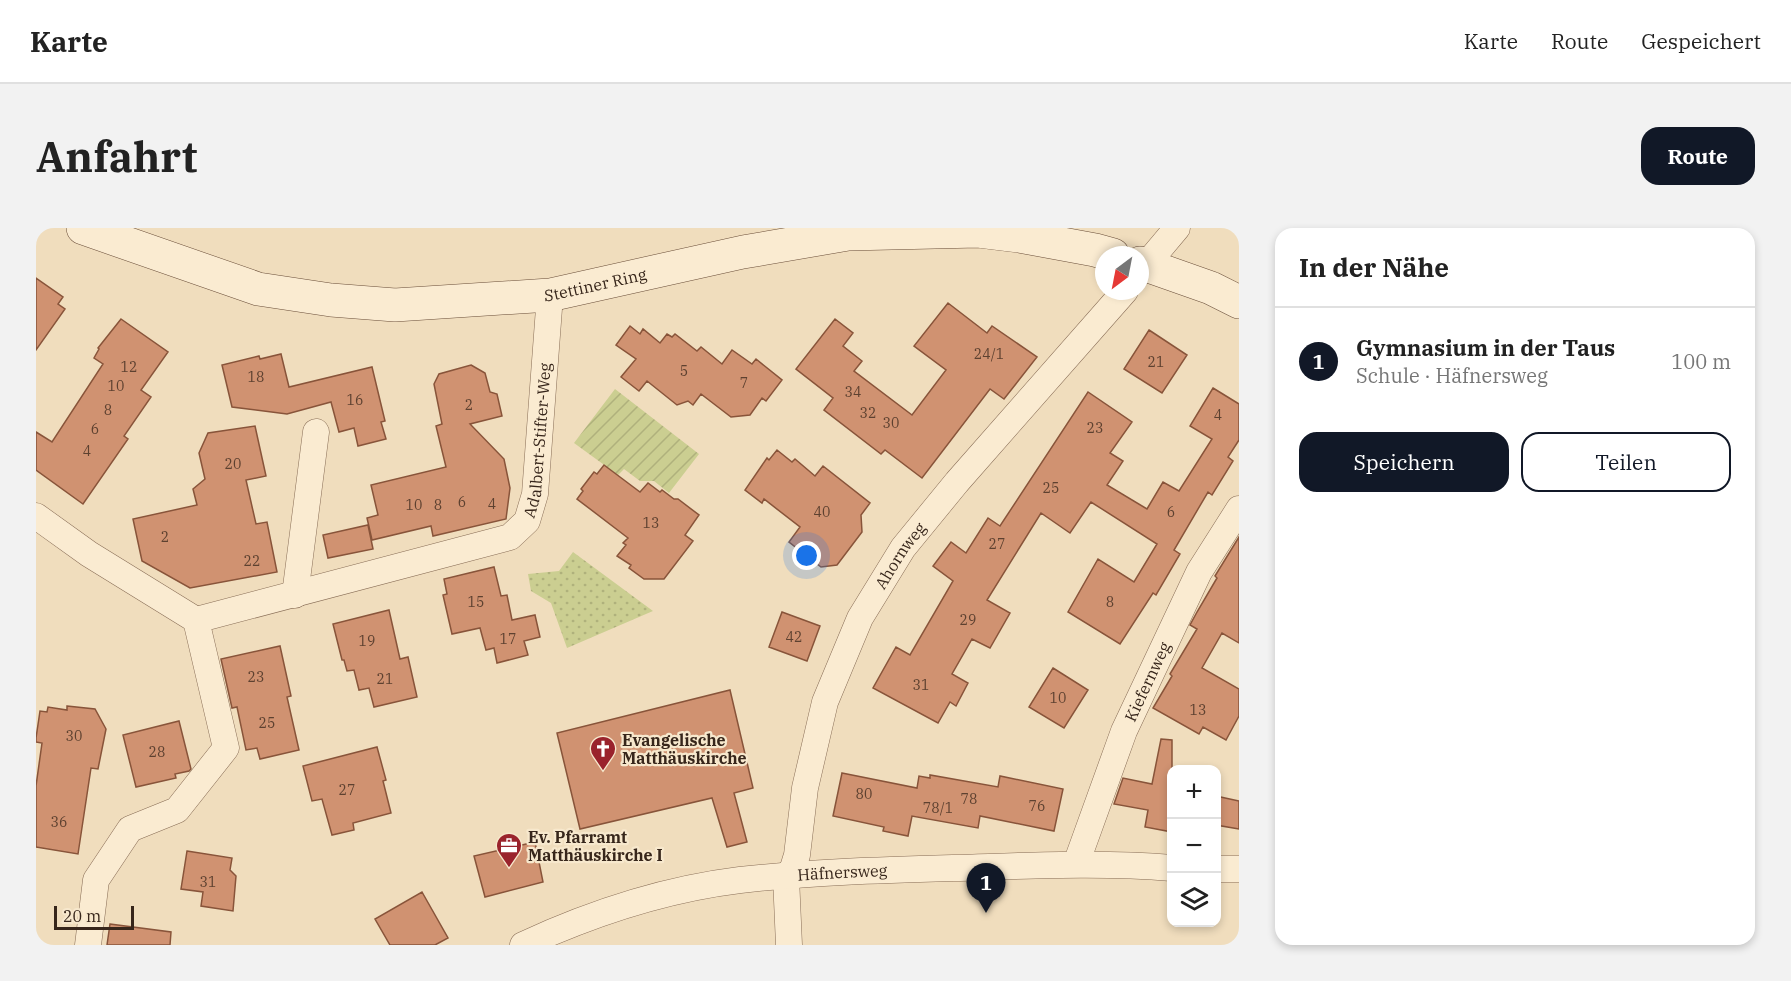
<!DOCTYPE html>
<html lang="de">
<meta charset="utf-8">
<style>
body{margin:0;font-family:"IBM Plex Serif",serif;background:#f2f2f2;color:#222}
.controls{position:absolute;right:18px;bottom:18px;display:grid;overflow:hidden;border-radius:12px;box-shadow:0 3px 9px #0003}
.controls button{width:54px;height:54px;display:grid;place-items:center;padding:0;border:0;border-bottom:2px solid #e0e0e0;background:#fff;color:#222;font:30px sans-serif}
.compass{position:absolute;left:1059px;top:18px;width:54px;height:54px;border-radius:50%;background:#fff;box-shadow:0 3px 9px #0003;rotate:212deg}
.scale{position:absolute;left:18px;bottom:15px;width:80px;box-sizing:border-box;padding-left:6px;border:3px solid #37261b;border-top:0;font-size:16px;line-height:21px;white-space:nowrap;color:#37261b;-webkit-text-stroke:4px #f7e8cd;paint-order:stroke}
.you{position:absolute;left:771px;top:328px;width:21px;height:21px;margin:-15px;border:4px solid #fff;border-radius:50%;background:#1a73e8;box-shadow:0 0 0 9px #1a73e833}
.badge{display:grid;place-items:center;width:39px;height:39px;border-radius:50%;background:#111827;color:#fff;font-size:20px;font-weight:700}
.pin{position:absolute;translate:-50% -50px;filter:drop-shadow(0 2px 3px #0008)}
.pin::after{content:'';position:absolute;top:32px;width:21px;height:18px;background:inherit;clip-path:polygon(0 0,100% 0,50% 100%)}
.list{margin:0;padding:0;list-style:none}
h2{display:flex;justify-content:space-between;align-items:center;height:78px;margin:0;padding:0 24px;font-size:26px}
h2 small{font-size:20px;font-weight:400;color:#767676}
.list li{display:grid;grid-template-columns:39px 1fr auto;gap:18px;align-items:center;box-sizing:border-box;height:108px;padding:0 24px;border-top:2px solid #e0e0e0}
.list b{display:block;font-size:22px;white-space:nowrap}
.list p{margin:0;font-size:20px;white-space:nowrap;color:#767676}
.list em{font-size:20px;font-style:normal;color:#767676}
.actions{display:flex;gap:12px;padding:18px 24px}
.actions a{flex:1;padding:14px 0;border:2px solid #111827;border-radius:18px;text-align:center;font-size:21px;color:#111827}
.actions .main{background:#111827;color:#fff}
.icon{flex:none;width:33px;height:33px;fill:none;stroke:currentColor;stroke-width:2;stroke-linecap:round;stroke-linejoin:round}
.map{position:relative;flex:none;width:1203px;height:717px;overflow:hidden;border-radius:18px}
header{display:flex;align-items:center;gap:36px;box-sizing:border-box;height:84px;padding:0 30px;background:#fff;border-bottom:2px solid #e0e0e0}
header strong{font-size:28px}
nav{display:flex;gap:33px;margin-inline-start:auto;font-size:21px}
.intro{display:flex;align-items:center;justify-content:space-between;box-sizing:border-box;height:144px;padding:0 36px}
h1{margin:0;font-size:42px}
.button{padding:15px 27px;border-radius:18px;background:#111827;color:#fff;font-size:21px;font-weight:700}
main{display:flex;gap:36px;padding:0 36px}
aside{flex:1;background:#fff;border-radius:18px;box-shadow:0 3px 9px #0003}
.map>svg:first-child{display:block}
</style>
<header>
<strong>Karte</strong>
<nav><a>Karte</a><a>Route</a><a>Gespeichert</a></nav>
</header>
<div class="intro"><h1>Anfahrt</h1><a class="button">Route</a></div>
<main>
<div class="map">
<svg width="1203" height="717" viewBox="0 0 1203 717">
<defs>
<pattern id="park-dots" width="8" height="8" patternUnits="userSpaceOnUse" patternTransform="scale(1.5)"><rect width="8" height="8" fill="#cbce91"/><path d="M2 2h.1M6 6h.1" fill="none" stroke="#afb17c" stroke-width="1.8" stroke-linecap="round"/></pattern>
<pattern id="garden-furrows" width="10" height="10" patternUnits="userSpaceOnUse" patternTransform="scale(1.5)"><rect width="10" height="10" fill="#cbce91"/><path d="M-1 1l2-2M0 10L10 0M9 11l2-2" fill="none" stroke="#afb17c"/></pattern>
</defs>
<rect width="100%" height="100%" fill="#f0ddbd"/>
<path fill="url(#park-dots)" d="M 537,324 L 617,383 L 531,420 L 515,375 L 495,363 L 492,346 L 523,343 Z"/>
<path fill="url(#garden-furrows)" d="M 579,161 L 663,226 L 633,265 L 618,253 L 604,253 L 588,241 L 582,247 L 538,215 Z"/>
<path fill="#d09271" stroke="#88543a" stroke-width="1.5" d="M 0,50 L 27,69 L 22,76 L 29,81 L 0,122 Z
M 912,75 L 951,105 L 956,98 L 1001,129 L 968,171 L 954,161 L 886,250 L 849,222 L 845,226 L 788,182 L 797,170 L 760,141 L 799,91 L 817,105 L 807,118 L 826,133 L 818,143 L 876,187 L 910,142 L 878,118 Z
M 85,91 L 132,124 L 105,162 L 115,169 L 88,208 L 92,211 L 47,276 L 0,242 L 0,204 L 16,214 L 67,136 L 58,130 L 63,121 L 62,120 Z
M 594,98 L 604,106 L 607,101 L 624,115 L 631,106 L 636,109 L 639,106 L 661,123 L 665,119 L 686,136 L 696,122 L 716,136 L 720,131 L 746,152 L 730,173 L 726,170 L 714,187 L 695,189 L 665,166 L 657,177 L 652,173 L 641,177 L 611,153 L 603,163 L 585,149 L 600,131 L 580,117 Z
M 1113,102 L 1151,127 L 1126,165 L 1088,141 Z
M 245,126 L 253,159 L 336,139 L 349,193 L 345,194 L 350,211 L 322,218 L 318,200 L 303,204 L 295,174 L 251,186 L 196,179 L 186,137 L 223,128 L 224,131 Z
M 435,137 L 449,145 L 454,164 L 461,166 L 466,188 L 434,196 L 468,231 L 474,260 L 470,291 L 397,308 L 395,298 L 336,312 L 331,290 L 342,287 L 335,257 L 410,239 L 400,198 L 406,196 L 398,156 L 403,146 Z
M 1177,160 L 1203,176 L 1203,212 L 1192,229 L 1197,233 L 1176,267 L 1172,264 L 1138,322 L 1144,326 L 1120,367 L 1117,365 L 1084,416 L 1032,384 L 1062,331 L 1098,354 L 1121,316 L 1055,274 L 1034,305 L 1005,285 L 951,372 L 974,385 L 954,420 L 936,411 L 916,446 L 932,455 L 920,478 L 914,474 L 902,495 L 837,460 L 860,419 L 874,427 L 917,353 L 897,338 L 915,314 L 930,325 L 952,290 L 964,298 L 1052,164 L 1096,194 L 1074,225 L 1087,233 L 1071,257 L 1111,281 L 1127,254 L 1143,263 L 1176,211 L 1154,198 Z
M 219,198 L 230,248 L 210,252 L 220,296 L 231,294 L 241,344 L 154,360 L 106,333 L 97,291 L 161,277 L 157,261 L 169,251 L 163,225 L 172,205 Z
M 741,222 L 756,234 L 759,231 L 779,248 L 787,238 L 834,275 L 825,287 L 826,304 L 801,337 L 785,339 L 753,314 L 764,299 L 728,271 L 726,275 L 709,262 L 731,230 L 733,232 Z
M 568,237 L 604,264 L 612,255 L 624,264 L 626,262 L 638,271 L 642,271 L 663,287 L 649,307 L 657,313 L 628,351 L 608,351 L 593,340 L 595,337 L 581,328 L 590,317 L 587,315 L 592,310 L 541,271 L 547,263 L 545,261 L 558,244 L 561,246 Z
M 332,297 L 337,321 L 292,330 L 287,307 Z
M 1203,309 L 1203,415 L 1186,405 L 1166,440 L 1203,461 L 1203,488 L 1190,512 L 1167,499 L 1163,506 L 1117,480 L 1136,448 L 1134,446 L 1161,401 L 1154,397 L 1161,384 L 1181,350 L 1179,348 Z
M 458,339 L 465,368 L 471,367 L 476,392 L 499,387 L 504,409 L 488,413 L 492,427 L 461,435 L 458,420 L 450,422 L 444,400 L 416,406 L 407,367 L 411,366 L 408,351 Z
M 353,382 L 364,431 L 372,429 L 381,469 L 338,479 L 333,460 L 323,462 L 318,442 L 311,443 L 308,432 L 306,432 L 297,396 Z
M 746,384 L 784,398 L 771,433 L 733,419 Z
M 244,418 L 255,468 L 251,469 L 263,522 L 224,531 L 221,520 L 210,522 L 201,479 L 196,480 L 185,431 Z
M 1017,440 L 1052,462 L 1028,500 L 993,479 Z
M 694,462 L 717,560 L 698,565 L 711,614 L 691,619 L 676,570 L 544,601 L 521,505 Z
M 31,478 L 59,481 L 70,501 L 62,541 L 55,540 L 42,626 L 0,619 L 0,558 L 6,515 L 0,514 L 0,510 L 4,483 L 11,484 L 12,479 L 31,482 Z
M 143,493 L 155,541 L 153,543 L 139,546 L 140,550 L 100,559 L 87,507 Z
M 1125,511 L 1136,512 L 1136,604 L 1109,599 L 1112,582 L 1078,576 L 1087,550 L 1116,556 Z
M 341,519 L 350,552 L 347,553 L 355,585 L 317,595 L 318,602 L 296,607 L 286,571 L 276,573 L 267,538 Z
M 806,545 L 881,560 L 883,548 L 894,550 L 894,547 L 962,559 L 964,548 L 1027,561 L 1018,603 L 944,588 L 942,600 L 876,588 L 872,608 L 847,603 L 848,599 L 797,588 Z
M 1180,568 L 1203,573 L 1203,601 L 1180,597 Z
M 499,614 L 507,654 L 449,669 L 438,628 Z
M 151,623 L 196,630 L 194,642 L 200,648 L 197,683 L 165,678 L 167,664 L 145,661 Z
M 386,664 L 412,710 L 399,717 L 354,717 L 339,691 Z
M 74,696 L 135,704 L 134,717 L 71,717 Z"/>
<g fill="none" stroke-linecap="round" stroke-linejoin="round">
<defs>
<g id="street">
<path d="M 1104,44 L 1141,0"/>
<path d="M 0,288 L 53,326 L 160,392"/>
<path d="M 259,367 L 280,204"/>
<path id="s1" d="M 1040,636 L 1088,503 L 1163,344 L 1203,281"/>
<path d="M 1180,641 L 1203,641"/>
<path id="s2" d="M 750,649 L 757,640 L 761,627 L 769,560 L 789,474 L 824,390 L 867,320 L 921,254 L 1089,63"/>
<path d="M 750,649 L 753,717"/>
<path id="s3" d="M 52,717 L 60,652 L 94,601 L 141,582 L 190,520 L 160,392 L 474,309 L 491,293 L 499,266 L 514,67"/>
<path id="s4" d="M 487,717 C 554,686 630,661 704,652 C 775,644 846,642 917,640 C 990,638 1063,634 1136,640"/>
</g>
<g id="secondary">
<path id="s5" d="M 47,0 L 222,61 L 295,72 L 359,77 L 514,67 L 707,24 L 812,6 L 942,3 L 983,8 L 1059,22 L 1077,27"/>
<path d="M 1104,35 L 1175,60 L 1203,74"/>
</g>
</defs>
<use href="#street" stroke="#886d56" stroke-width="27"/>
<use href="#secondary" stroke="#6a4e39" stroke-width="34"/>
<use href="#street" stroke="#faebd1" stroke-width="26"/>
<use href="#secondary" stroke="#faebd1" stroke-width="33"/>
</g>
<defs>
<symbol id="church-pin" viewBox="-11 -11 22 30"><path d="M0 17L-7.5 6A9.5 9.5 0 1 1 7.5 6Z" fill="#9a232c" stroke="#f7e8cd"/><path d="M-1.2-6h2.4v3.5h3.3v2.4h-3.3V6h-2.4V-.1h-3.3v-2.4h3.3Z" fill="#fff"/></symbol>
<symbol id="office-pin" viewBox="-11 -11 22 30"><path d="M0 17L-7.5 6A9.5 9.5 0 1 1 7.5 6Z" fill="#9a232c" stroke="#f7e8cd"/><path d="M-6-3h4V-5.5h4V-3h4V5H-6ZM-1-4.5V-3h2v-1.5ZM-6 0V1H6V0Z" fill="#fff"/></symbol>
</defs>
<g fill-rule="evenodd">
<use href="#church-pin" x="552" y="506" width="30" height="40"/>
<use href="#office-pin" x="458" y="603" width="30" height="40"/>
</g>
<g text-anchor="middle" stroke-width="4.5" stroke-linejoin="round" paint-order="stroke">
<g font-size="14" fill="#5d4130">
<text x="953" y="131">24/1</text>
<text x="1120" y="139">21</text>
<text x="93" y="144">12</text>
<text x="648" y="148">5</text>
<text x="220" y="154">18</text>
<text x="708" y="160">7</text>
<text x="80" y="163">10</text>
<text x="817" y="169">34</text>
<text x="319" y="177">16</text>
<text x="433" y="182">2</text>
<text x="72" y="187">8</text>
<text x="832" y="190">32</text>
<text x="1182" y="192">4</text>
<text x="855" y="200">30</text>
<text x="1059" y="205">23</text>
<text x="59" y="206">6</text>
<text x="51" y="228">4</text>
<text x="197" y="241">20</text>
<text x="1015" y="265">25</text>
<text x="426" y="279">6</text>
<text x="456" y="281">4</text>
<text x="378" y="282">10</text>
<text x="402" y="282">8</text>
<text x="786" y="289">40</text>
<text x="1135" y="289">6</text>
<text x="615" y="300">13</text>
<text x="129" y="314">2</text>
<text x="961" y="321">27</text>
<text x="216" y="338">22</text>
<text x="440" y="379">15</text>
<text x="1074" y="379">8</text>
<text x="932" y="397">29</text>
<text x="758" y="414">42</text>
<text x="472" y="416">17</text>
<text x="331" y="418">19</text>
<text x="220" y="454">23</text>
<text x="349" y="456">21</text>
<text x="885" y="462">31</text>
<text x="1022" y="475">10</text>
<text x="1162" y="487">13</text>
<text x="231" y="500">25</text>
<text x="38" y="513">30</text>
<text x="121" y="529">28</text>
<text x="311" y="567">27</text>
<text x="828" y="571">80</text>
<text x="933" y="576">78</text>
<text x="1001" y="583">76</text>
<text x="902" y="585">78/1</text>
<text x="23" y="599">36</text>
<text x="172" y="659">31</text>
</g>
<g font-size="16" fill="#37261b" stroke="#f7e8cd">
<text dy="6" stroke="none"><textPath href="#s5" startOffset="525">Stettiner Ring</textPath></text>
<text dy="6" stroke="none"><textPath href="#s3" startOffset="818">Adalbert-Stifter-Weg</textPath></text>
<text dy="6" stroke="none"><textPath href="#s2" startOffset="346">Ahornweg</textPath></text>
<text dy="6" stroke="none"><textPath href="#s1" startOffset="196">Kiefernweg</textPath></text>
<text dy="6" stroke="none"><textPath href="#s4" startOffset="330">Häfnersweg</textPath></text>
</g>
<g font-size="16" font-weight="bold" fill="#37261b" stroke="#f7e8cd" text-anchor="start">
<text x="586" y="518">Evangelische<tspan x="586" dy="18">Matthäuskirche</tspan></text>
<text x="492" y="615">Ev. Pfarramt<tspan x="492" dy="18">Matthäuskirche I</tspan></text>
</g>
</g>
</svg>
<div class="controls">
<button>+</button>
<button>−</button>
<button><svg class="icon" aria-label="layers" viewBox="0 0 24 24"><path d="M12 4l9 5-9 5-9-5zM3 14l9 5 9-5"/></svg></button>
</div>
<svg class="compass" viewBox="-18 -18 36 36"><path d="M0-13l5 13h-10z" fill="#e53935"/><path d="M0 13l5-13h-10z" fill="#767676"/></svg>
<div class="scale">20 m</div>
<div class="you"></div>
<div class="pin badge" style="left:950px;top:685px">1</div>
</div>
<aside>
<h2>In der Nähe<small></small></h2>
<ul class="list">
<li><span class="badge">1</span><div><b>Gymnasium in der Taus</b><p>Schule · Häfnersweg</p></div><em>100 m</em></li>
</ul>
<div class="actions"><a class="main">Speichern</a><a>Teilen</a></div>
</aside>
</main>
